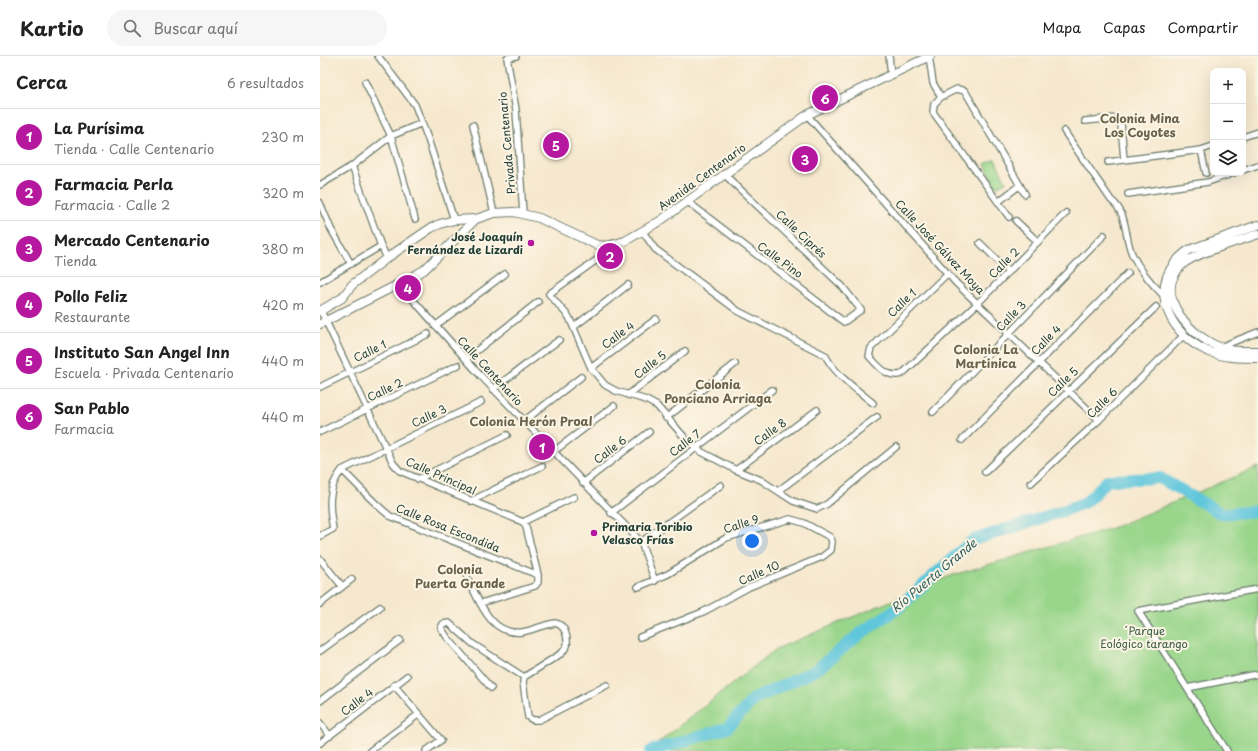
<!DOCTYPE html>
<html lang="es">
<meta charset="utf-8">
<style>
body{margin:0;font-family:"Playpen Sans",sans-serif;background:#f6f6f6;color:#222}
.controls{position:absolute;right:12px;top:12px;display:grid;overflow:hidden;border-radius:8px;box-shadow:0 4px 16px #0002}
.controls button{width:36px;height:36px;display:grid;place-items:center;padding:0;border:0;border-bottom:1px solid #e0e0e0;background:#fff;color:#222;font:20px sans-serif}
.you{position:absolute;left:432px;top:485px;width:14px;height:14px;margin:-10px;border:3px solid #fff;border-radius:50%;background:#1a73e8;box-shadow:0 0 0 6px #1a73e833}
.badge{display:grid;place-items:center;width:26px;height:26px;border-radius:50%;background:#b5179e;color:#fff;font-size:13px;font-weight:700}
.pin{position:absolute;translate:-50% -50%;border:2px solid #fff;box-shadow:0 1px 4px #0006}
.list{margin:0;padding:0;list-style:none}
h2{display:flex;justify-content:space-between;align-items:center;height:52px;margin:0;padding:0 16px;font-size:17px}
h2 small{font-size:13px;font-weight:400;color:#767676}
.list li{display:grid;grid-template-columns:26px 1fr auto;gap:12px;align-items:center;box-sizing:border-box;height:56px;padding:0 16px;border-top:1px solid #e0e0e0}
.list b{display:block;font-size:15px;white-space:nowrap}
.list p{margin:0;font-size:13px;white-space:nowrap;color:#767676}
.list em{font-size:13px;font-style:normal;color:#767676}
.icon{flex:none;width:22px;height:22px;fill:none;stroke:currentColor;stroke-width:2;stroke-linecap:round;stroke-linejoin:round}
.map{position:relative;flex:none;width:938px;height:695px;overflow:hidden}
header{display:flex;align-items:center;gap:24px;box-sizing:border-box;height:56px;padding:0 20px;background:#fff;border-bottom:1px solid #e0e0e0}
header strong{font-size:19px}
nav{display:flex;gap:22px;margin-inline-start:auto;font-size:14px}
.search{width:280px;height:36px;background:#f6f6f6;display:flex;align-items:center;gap:10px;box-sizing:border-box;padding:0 14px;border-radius:22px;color:#767676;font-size:15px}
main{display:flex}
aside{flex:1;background:#fff}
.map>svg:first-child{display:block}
</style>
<header>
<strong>Kartio</strong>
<div class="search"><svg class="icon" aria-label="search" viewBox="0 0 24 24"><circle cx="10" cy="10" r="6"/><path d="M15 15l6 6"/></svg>Buscar aquí</div>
<nav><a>Mapa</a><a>Capas</a><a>Compartir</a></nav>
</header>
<main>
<aside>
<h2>Cerca<small>6 resultados</small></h2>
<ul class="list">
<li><span class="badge">1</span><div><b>La Purísima</b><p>Tienda · Calle Centenario</p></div><em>230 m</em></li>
<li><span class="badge">2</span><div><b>Farmacia Perla</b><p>Farmacia · Calle 2</p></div><em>320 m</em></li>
<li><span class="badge">3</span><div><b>Mercado Centenario</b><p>Tienda</p></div><em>380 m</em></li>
<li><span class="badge">4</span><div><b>Pollo Feliz</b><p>Restaurante</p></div><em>420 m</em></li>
<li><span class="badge">5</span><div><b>Instituto San Angel Inn</b><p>Escuela · Privada Centenario</p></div><em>440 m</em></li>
<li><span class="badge">6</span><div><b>San Pablo</b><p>Farmacia</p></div><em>440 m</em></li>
</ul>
</aside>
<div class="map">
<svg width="938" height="695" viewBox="0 0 938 695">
<rect width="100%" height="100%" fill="#fcf5e5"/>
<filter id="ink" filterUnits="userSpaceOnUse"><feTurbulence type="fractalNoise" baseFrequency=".025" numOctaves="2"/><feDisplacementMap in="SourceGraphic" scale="8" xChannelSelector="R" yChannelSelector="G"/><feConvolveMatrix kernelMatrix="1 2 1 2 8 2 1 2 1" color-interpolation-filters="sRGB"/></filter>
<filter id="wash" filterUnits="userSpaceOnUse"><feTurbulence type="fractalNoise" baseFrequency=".012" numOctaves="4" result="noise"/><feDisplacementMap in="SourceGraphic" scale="16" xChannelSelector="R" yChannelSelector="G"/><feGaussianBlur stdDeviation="0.9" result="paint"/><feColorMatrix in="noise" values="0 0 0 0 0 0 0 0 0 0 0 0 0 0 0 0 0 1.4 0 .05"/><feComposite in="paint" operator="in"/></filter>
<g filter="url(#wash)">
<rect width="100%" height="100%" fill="#f6e8ce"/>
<path fill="#99d68b" stroke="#5c8a60" d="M 675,103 L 686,126 L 676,131 L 665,108 Z
M 938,411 L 938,695 L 328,695 L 456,593 L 630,520 L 792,472 Z"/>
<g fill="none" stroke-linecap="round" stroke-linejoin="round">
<path stroke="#5fc6dc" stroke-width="12" d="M 331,695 L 407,672 L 434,643 L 496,614 L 541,577 L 578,552 L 653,484 L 740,456 L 766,446 L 788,424 L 840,422 L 902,458 L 938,455"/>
</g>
</g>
<g filter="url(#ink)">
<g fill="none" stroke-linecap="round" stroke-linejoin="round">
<defs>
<path id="street" d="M 58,0 L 95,49 L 108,83 L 134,164
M 196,0 L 187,2 L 196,54 L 203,157
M 569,0 L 571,19
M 609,0 L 613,27 L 621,41 L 637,33 L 645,35 L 705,138
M 45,26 L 71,80 L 95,163
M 621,41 L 614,48 L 613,56 L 689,161
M 487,59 L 636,227 L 779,364
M 765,65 L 796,62 L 801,68 L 804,104
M 153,69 L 174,157
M 744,75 L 791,144 C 808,157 804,180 812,198 C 819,213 831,227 843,239
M 923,81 L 938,76
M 881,94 L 886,117
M 788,106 L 881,94 L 893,90
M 32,110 L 61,190 L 67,202
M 923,114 L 938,109
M 0,129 L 32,110 L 71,80 L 102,67
M 808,138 L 888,126 L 914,117
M 368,146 L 524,266 L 541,254 L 522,230 L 405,119
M 678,146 L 700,129
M 0,147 L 11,173 L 31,208
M 696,165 L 718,186
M 323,176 L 335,193 L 418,255 L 505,299 C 516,320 535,332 553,347
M 660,187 L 689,216
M 287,190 L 278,203 L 229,238 L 249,261 L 271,312 L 285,329 L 296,335 L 326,344 L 337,350 L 366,383 L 380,395 L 416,414 L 441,424 L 473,445 L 497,453 L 507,448 L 576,391
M 628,217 L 551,292 L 549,300 C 558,310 568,323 582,318 L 658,247 L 746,157
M 0,226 L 61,190
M 79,228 L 160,319 L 321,486 L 335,525
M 1,255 L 73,407 L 80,415 L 203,466 L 206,471 L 218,519 L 218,526 L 215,530 L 161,547
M 115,270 L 185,218
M 255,270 L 308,229
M 900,291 L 938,276
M 146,303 L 218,246
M 271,312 L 336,263
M 0,331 L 108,278
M 173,333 L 239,284
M 308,339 L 365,295
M 613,356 L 784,179
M 346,362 L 415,308
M 204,365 L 261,321
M 0,376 L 138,309
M 642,384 L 808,217
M 233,396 L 294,350
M 22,414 C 38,429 52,446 70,460 L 218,519
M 416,414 L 497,354
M 665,416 L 836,251
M 98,423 L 187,379
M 263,427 L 329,376
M 711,427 L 779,364 L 864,279
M 458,435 L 557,361
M 151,445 L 222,410
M 291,457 L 452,334
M 203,466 L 254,441
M 0,480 L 13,473 C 9,451 7,432 22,414 L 161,346
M 321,486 L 401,429
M 0,503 L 22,530
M 147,521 C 159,544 170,580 202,576 C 213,574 223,569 235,567 C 245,569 248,580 247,590 L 242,597 L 204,621
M 318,531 L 348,518 L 406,482 L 470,463 L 484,467 L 510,481 L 512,485 L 511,494 L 502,501 L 429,531 L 383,556 L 320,581
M 0,548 L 32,523
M 0,595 L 60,551
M 74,629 L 121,684 L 106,695
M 171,632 L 127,581 L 121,572 L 123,568 L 129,567 L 153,588 L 204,621 L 203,626 L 208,661 L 213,664 L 219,664 L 287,629
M 867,632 L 938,618
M 0,645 L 80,584
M 0,667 L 10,680
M 0,687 L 87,620
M 50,695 L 99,658
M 907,695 L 818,555 L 938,533"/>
<path id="secondary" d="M 938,169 L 869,194 C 825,224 845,276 887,295 C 904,302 920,302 938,302
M 938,178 C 920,185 874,197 862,209 C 830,239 873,284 905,293 C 915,296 927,295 938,295
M 0,255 L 22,242 L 32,229 L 67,202 L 111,172 L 120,168 L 134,164 L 156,163 L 174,157 L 194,156 L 219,162 L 277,189 L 287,190 L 305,185 L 340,165 L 487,59 L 610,0
M 0,268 L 79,228 L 104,214 L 156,163"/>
</defs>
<use href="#street" stroke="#6a796a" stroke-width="8"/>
<use href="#secondary" stroke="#6a796a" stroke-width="10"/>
<use href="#street" stroke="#fff" stroke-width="5.5"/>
<use href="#secondary" stroke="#fff" stroke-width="8"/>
</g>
</g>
<g fill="#b5179e" stroke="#fcf5e5" stroke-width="1.5">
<circle cx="211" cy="187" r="4"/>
<circle cx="274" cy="477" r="4"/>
</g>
<g text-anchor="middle" stroke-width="4" stroke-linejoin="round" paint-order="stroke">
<g font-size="11" fill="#1f3d34" stroke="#fcf5e5">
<text transform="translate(187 87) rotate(-95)" y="4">Privada Centenario</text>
<text transform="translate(382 121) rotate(-36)" y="4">Avenida Centenario</text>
<text transform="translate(481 178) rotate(43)" y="4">Calle Ciprés</text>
<text transform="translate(620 191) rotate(47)" y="4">Calle José Gálvez Moya</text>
<text transform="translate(460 204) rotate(36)" y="4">Calle Pino</text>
<text transform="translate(684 207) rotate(-45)" y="4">Calle 2</text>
<text transform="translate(582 247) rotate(-44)" y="4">Calle 1</text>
<text transform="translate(691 260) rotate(-46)" y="4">Calle 3</text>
<text transform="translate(298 279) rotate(-37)" y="4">Calle 4</text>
<text transform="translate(726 284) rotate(-45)" y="4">Calle 4</text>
<text transform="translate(50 295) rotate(-26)" y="4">Calle 1</text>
<text transform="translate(330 309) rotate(-38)" y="4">Calle 5</text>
<text transform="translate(170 315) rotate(47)" y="4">Calle Centenario</text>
<text transform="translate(743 326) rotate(-44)" y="4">Calle 5</text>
<text transform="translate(65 334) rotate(-26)" y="4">Calle 2</text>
<text transform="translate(782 347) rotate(-45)" y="4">Calle 6</text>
<text transform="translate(109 360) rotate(-26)" y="4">Calle 3</text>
<text transform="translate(450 376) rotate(-36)" y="4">Calle 8</text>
<text transform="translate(365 387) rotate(-38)" y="4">Calle 7</text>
<text transform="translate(290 394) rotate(-37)" y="4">Calle 6</text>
<text transform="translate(121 420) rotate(24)" y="4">Calle Principal</text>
<text transform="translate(421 468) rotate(-18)" y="4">Calle 9</text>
<text transform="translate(128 472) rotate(22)" y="4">Calle Rosa Escondida</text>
<text transform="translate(439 517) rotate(-24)" y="4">Calle 10</text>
<text transform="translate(37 646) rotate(-38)" y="4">Calle 4</text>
</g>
<g font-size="11" font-weight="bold" fill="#1f3d34" stroke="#fcf5e5" text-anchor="end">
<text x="203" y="185">José Joaquín<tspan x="203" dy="13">Fernández de Lizardi</tspan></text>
<text x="282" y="475" text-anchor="start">Primaria Toribio<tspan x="282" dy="13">Velasco Frías</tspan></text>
</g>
<g font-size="11" fill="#375c45" stroke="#fcf5e5">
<text x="824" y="579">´Parque<tspan x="824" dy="13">Eológico tarango</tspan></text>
</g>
<g font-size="12" font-weight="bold" fill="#69634c" stroke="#fcf5e5">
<text x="820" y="67">Colonia Mina<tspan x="820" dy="14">Los Coyotes</tspan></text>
<text x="666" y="298">Colonia La<tspan x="666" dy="14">Martinica</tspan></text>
<text x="398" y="333">Colonia<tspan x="398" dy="14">Ponciano Arriaga</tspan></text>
<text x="211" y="370">Colonia Herón Proal</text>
<text x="140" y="518">Colonia<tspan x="140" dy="14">Puerta Grande</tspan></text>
</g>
<g font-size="12" font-style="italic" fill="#2f5f5e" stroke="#fcf5e5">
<text transform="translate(614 520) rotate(-40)" y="4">Río Puerta Grande</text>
</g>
</g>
</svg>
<div class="controls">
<button>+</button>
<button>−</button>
<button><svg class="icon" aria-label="layers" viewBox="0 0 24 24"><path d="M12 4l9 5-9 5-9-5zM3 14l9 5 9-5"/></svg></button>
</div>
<div class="you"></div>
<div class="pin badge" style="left:222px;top:391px">1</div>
<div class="pin badge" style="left:290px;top:200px">2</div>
<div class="pin badge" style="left:485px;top:103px">3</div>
<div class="pin badge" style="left:88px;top:232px">4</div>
<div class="pin badge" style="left:236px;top:89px">5</div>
<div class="pin badge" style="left:505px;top:42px">6</div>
</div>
</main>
